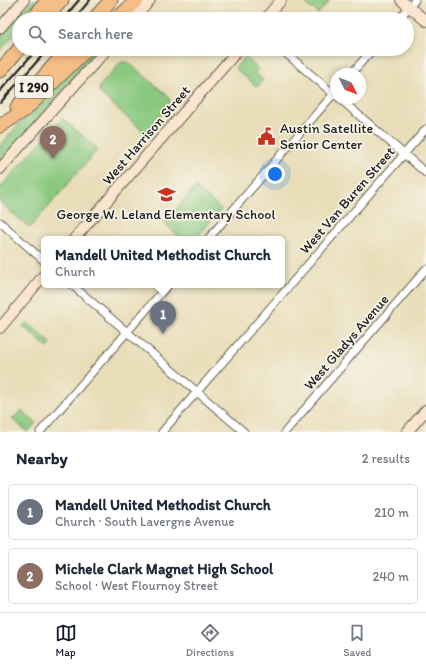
<!DOCTYPE html>
<meta charset="utf-8">
<style>
body{margin:0;font-family:Itim,sans-serif;background:#f6f6f7;color:#1f2937}
.compass{position:absolute;left:330px;top:68px;width:36px;height:36px;border-radius:50%;background:#fff;box-shadow:0 2px 6px #0003;rotate:132deg}
.you{position:absolute;left:275px;top:174px;width:14px;height:14px;margin:-10px;border:3px solid #fff;border-radius:50%;background:#1a73e8;box-shadow:0 0 0 6px #1a73e833}
.badge{display:grid;place-items:center;width:26px;height:26px;border-radius:50%;background:#111827;color:#fff;font-size:13px;font-weight:700}
.pin{position:absolute;translate:-50% -33px;filter:drop-shadow(0 1px 2px #0008)}
.pin::after{content:'';position:absolute;top:21px;width:14px;height:12px;background:inherit;clip-path:polygon(0 0,100% 0,50% 100%)}
.popup{position:absolute;left:41px;top:236px;width:244px;height:52px;box-sizing:border-box;display:grid;place-content:center;border-radius:6px;background:#fff;filter:drop-shadow(0 1px 3px #0005);font-size:13px;white-space:nowrap;color:#747a83}
.popup b{font-size:15px;color:#1f2937}
.popup::after{content:'';position:absolute;left:50%;top:100%;margin-left:-8px;border:8px solid transparent;border-top-color:#fff}
.list{margin:0;padding:0;list-style:none}
h2{display:flex;justify-content:space-between;align-items:center;height:52px;margin:0;padding:0 16px;font-size:17px}
h2 small{font-size:13px;font-weight:400;color:#747a83}
.list li{display:grid;grid-template-columns:26px 1fr auto;gap:12px;align-items:center;box-sizing:border-box;height:56px;margin:0 8px 8px;padding:0 8px;border:1px solid #e0e1e3;border-radius:6px}
.list b{display:block;font-size:15px;white-space:nowrap}
.list p{margin:0;font-size:13px;white-space:nowrap;color:#747a83}
.list em{font-size:13px;font-style:normal;color:#747a83}
.icon{flex:none;width:22px;height:22px;fill:none;stroke:currentColor;stroke-width:2;stroke-linecap:round;stroke-linejoin:round}
.map{position:relative;flex:none;width:426px;height:432px;overflow:hidden}
.search{position:absolute;background:#fff;box-shadow:0 2px 6px #0003;left:12px;right:12px;top:12px;height:44px;display:flex;align-items:center;gap:10px;box-sizing:border-box;padding:0 14px;border-radius:22px;color:#747a83;font-size:15px}
.sheet{height:180px;background:#fff}
nav{display:flex;justify-content:space-around;align-items:center;box-sizing:border-box;height:56px;border-top:1px solid #e0e1e3;background:#fff;font-size:11px;color:#747a83}
nav a{display:grid;justify-items:center;gap:2px}
nav .on{color:#111827}
.map>svg:first-child{display:block}
</style>
<div class="map">
<svg width="426" height="432" viewBox="0 0 426 432">
<rect width="100%" height="100%" fill="#f7f3e8"/>
<filter id="ink" filterUnits="userSpaceOnUse"><feTurbulence type="fractalNoise" baseFrequency=".025" numOctaves="2"/><feDisplacementMap in="SourceGraphic" scale="8" xChannelSelector="R" yChannelSelector="G"/><feConvolveMatrix kernelMatrix="1 2 1 2 8 2 1 2 1" color-interpolation-filters="sRGB"/></filter>
<filter id="wash" filterUnits="userSpaceOnUse"><feTurbulence type="fractalNoise" baseFrequency=".012" numOctaves="4" result="noise"/><feDisplacementMap in="SourceGraphic" scale="16" xChannelSelector="R" yChannelSelector="G"/><feGaussianBlur stdDeviation="0.9" result="paint"/><feColorMatrix in="noise" values="0 0 0 0 0 0 0 0 0 0 0 0 0 0 0 0 0 1.4 0 .05"/><feComposite in="paint" operator="in"/></filter>
<g filter="url(#wash)">
<rect width="100%" height="100%" fill="#e9deb9"/>
<path fill="#8bc980" stroke="#54724e" d="M 33,0 L 42,0 L 28,19 L 19,19 L 19,29 L 0,51 L 0,38 Z
M 301,0 L 330,0 L 318,14 L 315,9 L 311,9 L 305,2 Z
M 91,49 L 100,49 L 0,161 L 0,146 L 42,97 Z
M 245,57 L 258,69 L 255,73 L 263,80 L 257,87 L 235,68 Z
M 124,62 L 129,63 L 167,95 L 170,100 L 169,107 L 148,130 L 143,131 L 102,95 L 99,91 L 100,86 L 120,63 Z
M 62,118 L 98,149 L 30,228 L 0,202 L 0,188 Z
M 195,187 L 221,209 L 195,239 L 182,239 L 164,223 Z
M 27,322 L 52,344 L 48,348 L 23,326 Z
M 21,410 L 36,423 L 28,432 L 12,419 Z"/>
</g>
<g filter="url(#ink)">
<g fill="none" stroke-linecap="round" stroke-linejoin="round">
<defs>
<path id="street" d="M 399,19 L 415,0
M 281,49 L 336,96
M 351,74 L 373,49
M 339,98 L 426,173
M 0,222 L 44,261
M 208,239 L 336,91
M 72,285 L 244,432
M 40,432 L 168,285
M 162,432 L 426,129
M 285,432 L 426,269"/>
<path id="secondary" d="M 401,0 L 426,21
M 134,19 L 150,0
M 265,19 L 281,0
M 0,28 L 24,0
M 0,169 L 107,49
M 74,239 L 239,49
M 0,328 L 44,275
M 407,432 L 426,410"/>
<path id="highway" d="M 33,19 L 47,0
M 45,19 L 62,0
M 94,19 L 111,0
M 117,19 L 137,0
M 0,71 L 19,49
M 17,107 L 68,49
M 0,126 L 25,110 L 87,49"/>
</defs>
<use href="#street" stroke="#646053" stroke-width="9"/>
<use href="#secondary" stroke="#646053" stroke-width="12"/>
<use href="#highway" stroke="#646053" stroke-width="15"/>
<use href="#street" stroke="#fff" stroke-width="7"/>
<use href="#secondary" stroke="#fbe5cf" stroke-width="10"/>
<use href="#highway" stroke="#f6be87" stroke-width="13"/>
<path stroke="#1c1c1c" stroke-width="2" d="M 63,19 L 79,0
M 74,19 L 90,0
M 0,91 L 37,49
M 0,103 L 48,49"/>
</g>
</g>
<defs>
<symbol id="civic-bare" viewBox="-9 -9 18 18"><path d="M-.6-6.5H3V-4.5H.6V-3L4-1V1h2V6H-6V1h2V-1L-.6-3ZM-1.2 2.5V6h2.4V2.5Z" fill="#c8321e" stroke="#f7f3e8" stroke-width="2.5" paint-order="stroke"/></symbol>
<symbol id="school-bare" viewBox="-9 -9 18 18"><path d="M0-5L7-2L0 1L-7-2ZM-4 1L0 2.5L4 1V4Q0 6-4 4Z" fill="#c8321e" stroke="#f7f3e8" stroke-width="2.5" paint-order="stroke"/></symbol>
</defs>
<g fill-rule="evenodd">
<use href="#civic-bare" x="254" y="124" width="25" height="25"/>
<use href="#school-bare" x="154" y="182" width="25" height="25"/>
</g>
<g text-anchor="middle" stroke-width="3.5" stroke-linejoin="round" paint-order="stroke">
<rect fill="#f7f3e8" stroke="#5e5c59" stroke-width="1" x="15" y="76" width="38" height="22" rx="3"/>
<g font-size="13" font-weight="bold" fill="#1c1c1c">
<text x="34" y="92">I 290</text>
</g>
<g font-size="14" fill="#1c1c1c" stroke="#f7f3e8" text-anchor="start">
<text x="280" y="133">Austin Satellite<tspan x="280" dy="16">Senior Center</tspan></text>
<text x="166" y="219" text-anchor="middle">George W. Leland Elementary School</text>
</g>
<g font-size="14" fill="#1c1c1c" stroke="#f7f3e8">
<text transform="translate(146 135) rotate(-49)" y="5">West Harrison Street</text>
<text transform="translate(347 200) rotate(-49)" y="5">West Van Buren Street</text>
<text transform="translate(346 342) rotate(-49)" y="5">West Gladys Avenue</text>
</g>
</g>
</svg>
<svg class="compass" viewBox="-18 -18 36 36"><path d="M0-13l5 13h-10z" fill="#e53935"/><path d="M0 13l5-13h-10z" fill="#747a83"/></svg>
<div class="you"></div>
<div class="pin badge" style="left:163px;top:334px;background:#6b7280">1</div>
<div class="popup"><b>Mandell United Methodist Church</b>Church</div>
<div class="pin badge" style="left:53px;top:159px;background:#8d6e63">2</div>
<div class="search"><svg class="icon" aria-label="search" viewBox="0 0 24 24"><circle cx="10" cy="10" r="6"/><path d="M15 15l6 6"/></svg>Search here</div>
</div>
<section class="sheet">
<h2>Nearby<small>2 results</small></h2>
<ul class="list">
<li><span class="badge" style="background:#6b7280">1</span><div><b>Mandell United Methodist Church</b><p>Church · South Lavergne Avenue</p></div><em>210 m</em></li>
<li><span class="badge" style="background:#8d6e63">2</span><div><b>Michele Clark Magnet High School</b><p>School · West Flournoy Street</p></div><em>240 m</em></li>
</ul>
</section>
<nav>
<a class="on"><svg class="icon" aria-label="map" viewBox="0 0 24 24"><path d="M3 6l6-2 6 2 6-2v14l-6 2-6-2-6 2zM9 4v14M15 6v14"/></svg>Map</a>
<a><svg class="icon" aria-label="directions" viewBox="0 0 24 24"><path d="M12 3l9 9-9 9-9-9zM9 14v-3h6M13 9l2 2-2 2"/></svg>Directions</a>
<a><svg class="icon" aria-label="saved" viewBox="0 0 24 24"><path d="M7 4h10v16l-5-4-5 4z"/></svg>Saved</a>
</nav>
